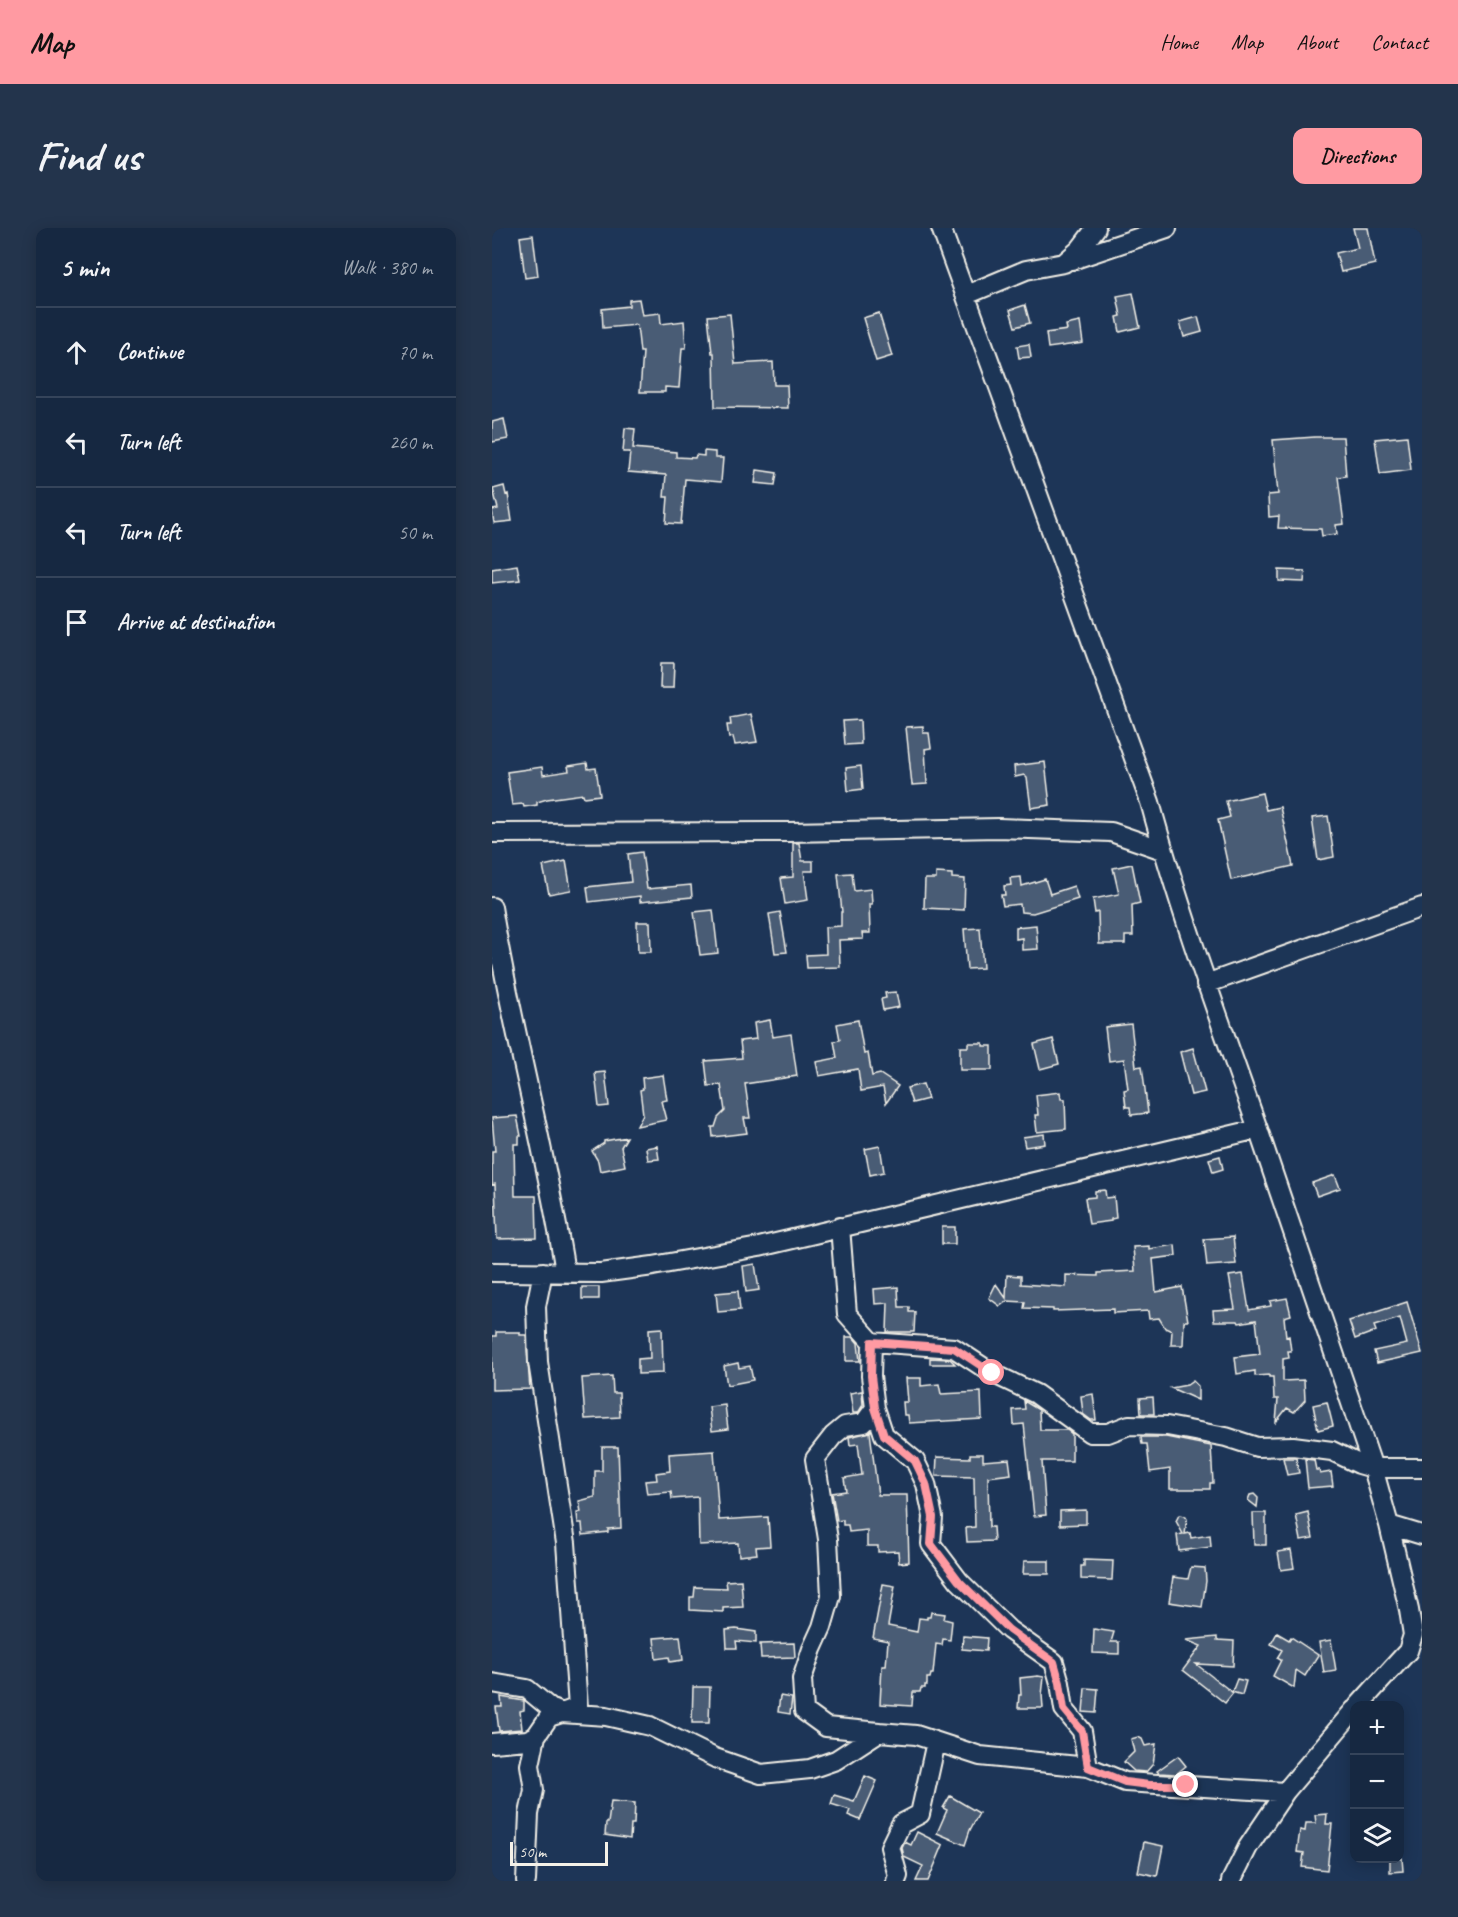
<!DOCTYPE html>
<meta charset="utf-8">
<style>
body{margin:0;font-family:Caveat,sans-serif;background:#23344c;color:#f1f3f6}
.controls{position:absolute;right:18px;bottom:18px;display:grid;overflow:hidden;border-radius:12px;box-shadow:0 3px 15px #0003}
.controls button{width:54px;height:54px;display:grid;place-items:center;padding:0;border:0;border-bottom:2px solid #35445a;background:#162841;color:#f1f3f6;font:30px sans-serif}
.scale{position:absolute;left:18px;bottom:15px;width:98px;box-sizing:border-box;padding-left:6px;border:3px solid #f4f1e8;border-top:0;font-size:16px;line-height:21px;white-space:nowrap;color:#f4f1e8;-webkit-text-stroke:4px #1d3557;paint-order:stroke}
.stop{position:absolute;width:18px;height:18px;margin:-14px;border:4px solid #ff9aa2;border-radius:50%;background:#fff}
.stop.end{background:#ff9aa2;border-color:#fff;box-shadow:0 2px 6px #0008}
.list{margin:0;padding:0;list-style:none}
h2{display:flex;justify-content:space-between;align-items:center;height:78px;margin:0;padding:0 24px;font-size:26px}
h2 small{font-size:20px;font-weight:400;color:#9ea6b1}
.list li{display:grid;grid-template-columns:39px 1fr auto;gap:18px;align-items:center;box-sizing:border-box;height:90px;padding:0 24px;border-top:2px solid #35445a}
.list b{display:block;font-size:22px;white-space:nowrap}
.list em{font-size:20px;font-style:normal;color:#9ea6b1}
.icon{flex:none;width:33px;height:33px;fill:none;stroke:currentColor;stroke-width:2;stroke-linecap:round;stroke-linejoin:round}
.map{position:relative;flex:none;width:930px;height:1653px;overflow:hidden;border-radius:12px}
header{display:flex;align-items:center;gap:36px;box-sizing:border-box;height:84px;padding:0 30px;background:#ff9aa2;color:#111}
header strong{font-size:28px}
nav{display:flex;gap:33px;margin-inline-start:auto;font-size:21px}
.intro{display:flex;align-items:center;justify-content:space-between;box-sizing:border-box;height:144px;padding:0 36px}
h1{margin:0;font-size:42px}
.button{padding:15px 27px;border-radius:12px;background:#ff9aa2;color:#111;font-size:21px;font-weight:700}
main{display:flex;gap:36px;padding:0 36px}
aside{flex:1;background:#162841;border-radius:12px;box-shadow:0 3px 15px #0003}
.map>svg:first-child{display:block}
</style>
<header>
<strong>Map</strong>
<nav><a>Home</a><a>Map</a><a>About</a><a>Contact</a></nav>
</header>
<div class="intro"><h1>Find us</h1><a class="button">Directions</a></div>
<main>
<aside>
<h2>5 min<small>Walk · 380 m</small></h2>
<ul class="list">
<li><svg class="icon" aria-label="ahead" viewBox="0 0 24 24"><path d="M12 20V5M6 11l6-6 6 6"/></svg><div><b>Continue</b></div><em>70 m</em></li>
<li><svg class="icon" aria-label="left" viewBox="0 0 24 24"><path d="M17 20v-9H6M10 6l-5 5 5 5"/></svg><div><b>Turn left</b></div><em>260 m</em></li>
<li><svg class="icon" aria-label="left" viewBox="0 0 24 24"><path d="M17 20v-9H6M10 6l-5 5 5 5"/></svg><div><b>Turn left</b></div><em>50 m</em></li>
<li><svg class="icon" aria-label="arrive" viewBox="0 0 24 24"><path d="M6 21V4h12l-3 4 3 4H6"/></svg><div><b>Arrive at destination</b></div></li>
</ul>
</aside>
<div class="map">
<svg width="930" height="1653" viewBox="0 0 930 1653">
<rect width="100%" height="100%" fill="#1d3557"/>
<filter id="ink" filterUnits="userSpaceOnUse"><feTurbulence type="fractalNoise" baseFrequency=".0167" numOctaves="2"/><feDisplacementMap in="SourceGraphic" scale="12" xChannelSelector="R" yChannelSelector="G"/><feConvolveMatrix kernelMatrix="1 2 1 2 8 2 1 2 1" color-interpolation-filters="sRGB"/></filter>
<g filter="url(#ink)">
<path fill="#485b74" stroke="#f4f1e8" stroke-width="1.5" d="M 861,0 L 876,0 L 883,36 L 849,44 L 844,25 L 866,20 Z
M 41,7 L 46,48 L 33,50 L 28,9 Z
M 641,65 L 648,99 L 628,104 L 625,89 L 629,88 L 625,68 Z
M 147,71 L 150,87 L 168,85 L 169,96 L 192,93 L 194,120 L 190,120 L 187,160 L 173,159 L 173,164 L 148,164 L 151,124 L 148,124 L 145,97 L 111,100 L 110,81 L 137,78 L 137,72 Z
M 533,77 L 538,95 L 523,99 L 518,82 Z
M 387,85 L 400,128 L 384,133 L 371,90 Z
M 238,86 L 243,136 L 281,134 L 282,157 L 295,157 L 296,180 L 223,179 L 222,125 L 220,125 L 216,88 Z
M 706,89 L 710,104 L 692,109 L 688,94 Z
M 588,94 L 591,115 L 556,120 L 554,105 L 575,102 L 574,97 Z
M 537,116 L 539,129 L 527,130 L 525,118 Z
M 12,191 L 16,211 L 0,214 L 0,194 Z
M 133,200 L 143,201 L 141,220 L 184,224 L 184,229 L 203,230 L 204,227 L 212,228 L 212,223 L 223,224 L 223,230 L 231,230 L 229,254 L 193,251 L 189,296 L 174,295 L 176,269 L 172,269 L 174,247 L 136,244 L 138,224 L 131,224 Z
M 915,208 L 919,242 L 888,246 L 883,211 Z
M 823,209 L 851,209 L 854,248 L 846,249 L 852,296 L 844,297 L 845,306 L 830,308 L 829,301 L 786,300 L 787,288 L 777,289 L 776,267 L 786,266 L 781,212 Z
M 265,242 L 285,245 L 283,257 L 263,255 Z
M 12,258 L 14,267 L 16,266 L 20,293 L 2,295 L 0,282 L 6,281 L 1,261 Z
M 25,337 L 28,352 L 0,355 L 0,341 Z
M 787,342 L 813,343 L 812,354 L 787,353 Z
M 169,435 L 182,435 L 181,460 L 168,460 Z
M 259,486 L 265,514 L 243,517 L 241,509 L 237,510 L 235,497 L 239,497 L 238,490 Z
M 368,492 L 369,516 L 353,517 L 351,493 Z
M 431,498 L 431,505 L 437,505 L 439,520 L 433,521 L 435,556 L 420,557 L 414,499 Z
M 553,534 L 558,577 L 539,580 L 535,550 L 532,547 L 523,549 L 522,538 Z
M 95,535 L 96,541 L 104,540 L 108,567 L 92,569 L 91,566 L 55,571 L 45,574 L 45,577 L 32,579 L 31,576 L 20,577 L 15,544 L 50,539 L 51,547 L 77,543 L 76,538 Z
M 369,538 L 371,561 L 356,563 L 354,540 Z
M 770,565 L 774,582 L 788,579 L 801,638 L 739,652 L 726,592 L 738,589 L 734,573 Z
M 836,588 L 842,629 L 826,632 L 820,590 Z
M 301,615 L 307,615 L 310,633 L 321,633 L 321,643 L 312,643 L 316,672 L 293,676 L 289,650 L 301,649 Z
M 150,624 L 155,661 L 199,657 L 200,669 L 148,674 L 148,668 L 97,674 L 95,659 L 139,654 L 136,626 Z
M 74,633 L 79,662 L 57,666 L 51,638 Z
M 640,636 L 648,675 L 640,677 L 641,708 L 633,708 L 633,716 L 607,716 L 606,684 L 603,685 L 601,671 L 627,666 L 621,640 Z
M 360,645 L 362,663 L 379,661 L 380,676 L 377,676 L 378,705 L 370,705 L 371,711 L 347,712 L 348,739 L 315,740 L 314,727 L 334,726 L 333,699 L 349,698 L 349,684 L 350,684 L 346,646 Z
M 444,645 L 460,646 L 460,650 L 473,651 L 472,682 L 432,680 L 433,651 L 444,651 Z
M 529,649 L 530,658 L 553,651 L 558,666 L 582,658 L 586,671 L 541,685 L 529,684 L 528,676 L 511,678 L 509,667 L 513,667 L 512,658 L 519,657 L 518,650 Z
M 221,682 L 226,725 L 208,727 L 202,684 Z
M 288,684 L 295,724 L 283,725 L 277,686 Z
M 145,694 L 158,694 L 159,724 L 146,724 Z
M 544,697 L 546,721 L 530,722 L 530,710 L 524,711 L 524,699 Z
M 488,700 L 491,740 L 475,741 L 472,701 Z
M 404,764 L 407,779 L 391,782 L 389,771 L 394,770 L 393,765 Z
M 278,792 L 281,809 L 299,806 L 305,848 L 253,856 L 258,890 L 252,890 L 255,905 L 221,909 L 220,899 L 223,899 L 226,890 L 233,883 L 229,857 L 216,858 L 213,833 L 250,830 L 248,813 L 264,811 L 262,795 Z
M 366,792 L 372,826 L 376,825 L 380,848 L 388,846 L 406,858 L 394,875 L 391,859 L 369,863 L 366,841 L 327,848 L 324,834 L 345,830 L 342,813 L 348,812 L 345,796 Z
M 639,796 L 644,839 L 650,838 L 656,885 L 639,887 L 638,879 L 634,879 L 632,862 L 636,861 L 632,831 L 617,833 L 613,799 Z
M 561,811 L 567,836 L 548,841 L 542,816 Z
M 476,815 L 491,815 L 491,818 L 500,818 L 500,842 L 468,842 L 468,819 L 476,819 Z
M 701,820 L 713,864 L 699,867 L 688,824 Z
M 113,844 L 117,878 L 107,879 L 103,845 Z
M 171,847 L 175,872 L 169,873 L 174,892 L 145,898 L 151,886 L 148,862 L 151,861 L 150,850 Z
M 431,856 L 436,871 L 420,875 L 415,860 Z
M 568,864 L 569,871 L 573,871 L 574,901 L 545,904 L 543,887 L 546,887 L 544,867 Z
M 25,888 L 29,908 L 27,908 L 27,916 L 22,916 L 23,968 L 44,968 L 45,1010 L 5,1011 L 3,956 L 0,957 L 0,923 L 3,923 L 0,890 Z
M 552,906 L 553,916 L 533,919 L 531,909 Z
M 135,909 L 129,919 L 133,938 L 108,943 L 106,933 L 100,923 L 112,915 L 112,913 Z
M 165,918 L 167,931 L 156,932 L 154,920 Z
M 388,918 L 392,944 L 378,947 L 373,921 Z
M 728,928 L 731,941 L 721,944 L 717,931 Z
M 843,947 L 848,960 L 825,968 L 820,955 Z
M 613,962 L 614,970 L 622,969 L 624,990 L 619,991 L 619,993 L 597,996 L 593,970 L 603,969 L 603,963 Z
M 450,999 L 463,999 L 463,1016 L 450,1016 Z
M 741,1009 L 744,1036 L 715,1038 L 712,1011 Z
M 683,1017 L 684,1028 L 661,1031 L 664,1064 L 690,1059 L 696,1093 L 692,1093 L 691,1117 L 679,1117 L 680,1103 L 673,1100 L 667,1090 L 657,1091 L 656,1083 L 621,1085 L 621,1081 L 561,1083 L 561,1081 L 532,1080 L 533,1074 L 515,1073 L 508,1078 L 497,1070 L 504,1056 L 514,1070 L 515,1047 L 529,1048 L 529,1056 L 574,1059 L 574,1047 L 606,1048 L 606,1045 L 643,1043 L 641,1019 L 657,1018 L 657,1021 Z
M 263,1036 L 267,1062 L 254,1064 L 251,1038 Z
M 751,1046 L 757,1082 L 779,1078 L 778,1073 L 795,1070 L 799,1087 L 792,1089 L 794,1109 L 797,1108 L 799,1123 L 796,1123 L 797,1130 L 791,1131 L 791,1153 L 812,1152 L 813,1172 L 802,1184 L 795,1180 L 784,1194 L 786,1171 L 782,1171 L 781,1149 L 777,1149 L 777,1147 L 763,1148 L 763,1143 L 745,1146 L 743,1129 L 768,1126 L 764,1092 L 747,1095 L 746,1093 L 722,1093 L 721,1082 L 743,1081 L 737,1048 Z
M 90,1059 L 107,1059 L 107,1071 L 90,1071 Z
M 406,1059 L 407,1079 L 417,1079 L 417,1084 L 423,1084 L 422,1104 L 395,1104 L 396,1075 L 383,1076 L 382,1061 Z
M 246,1063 L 248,1082 L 226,1084 L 224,1065 Z
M 915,1074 L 930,1125 L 885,1135 L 882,1123 L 915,1116 L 908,1090 L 882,1098 L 884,1103 L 863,1111 L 857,1093 Z
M 170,1100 L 171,1145 L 146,1146 L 146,1131 L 158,1130 L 157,1101 Z
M 4,1104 L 28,1104 L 28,1107 L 34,1107 L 38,1161 L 0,1162 L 0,1108 L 4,1108 Z
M 354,1109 L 361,1109 L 366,1115 L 368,1133 L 354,1133 Z
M 438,1130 L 458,1131 L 463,1136 L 438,1136 Z
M 246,1135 L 247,1140 L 258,1138 L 261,1152 L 235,1157 L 232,1138 Z
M 120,1148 L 121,1165 L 127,1165 L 128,1189 L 93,1191 L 90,1150 Z
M 414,1150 L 429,1150 L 429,1158 L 447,1156 L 449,1166 L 489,1164 L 490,1191 L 417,1195 L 416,1187 L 412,1187 L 411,1174 L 416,1174 Z
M 701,1153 L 706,1158 L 706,1172 L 679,1160 L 695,1157 Z
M 370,1163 L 371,1177 L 366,1185 L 361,1185 L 358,1165 Z
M 601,1166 L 604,1192 L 599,1192 L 591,1186 L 589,1168 Z
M 661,1169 L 662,1186 L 649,1186 L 648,1170 Z
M 532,1173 L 547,1182 L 548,1202 L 575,1202 L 580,1206 L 580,1233 L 550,1233 L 554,1287 L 542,1288 L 532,1196 L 522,1197 L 521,1182 L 533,1181 Z
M 835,1174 L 841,1198 L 826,1202 L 821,1177 Z
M 233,1177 L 236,1201 L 220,1203 L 217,1179 Z
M 378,1204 L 386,1267 L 415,1267 L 417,1334 L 407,1335 L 406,1323 L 386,1324 L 386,1318 L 375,1318 L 375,1302 L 357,1304 L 356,1297 L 351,1297 L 351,1292 L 345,1293 L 340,1265 L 354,1263 L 352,1250 L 370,1247 L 366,1216 L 358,1217 L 357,1209 Z
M 649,1209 L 674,1209 L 719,1218 L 721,1255 L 718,1255 L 718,1261 L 678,1261 L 678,1241 L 658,1244 L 655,1216 L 650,1216 Z
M 110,1219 L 126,1219 L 129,1300 L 116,1301 L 116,1304 L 91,1307 L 90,1295 L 86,1295 L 85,1285 L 89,1284 L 87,1273 L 103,1269 L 103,1243 L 110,1243 Z
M 222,1223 L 227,1292 L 276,1289 L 278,1318 L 264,1319 L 265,1326 L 247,1328 L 246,1315 L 207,1317 L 206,1269 L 180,1271 L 179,1264 L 155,1266 L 153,1253 L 165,1252 L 164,1245 L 178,1243 L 177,1226 Z
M 478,1226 L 491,1226 L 491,1233 L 517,1231 L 519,1246 L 496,1249 L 497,1299 L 501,1299 L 502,1313 L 475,1314 L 474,1300 L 483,1299 L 482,1249 L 444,1248 L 445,1229 L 478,1230 Z
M 791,1230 L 804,1230 L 807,1245 L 795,1247 Z
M 813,1231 L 822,1232 L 824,1242 L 827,1242 L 828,1246 L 839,1244 L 841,1258 L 816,1260 Z
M 762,1266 L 766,1270 L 765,1279 L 756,1272 L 758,1267 Z
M 594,1282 L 594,1296 L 568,1297 L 568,1283 Z
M 816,1284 L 821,1310 L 809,1312 L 804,1287 Z
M 761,1285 L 774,1285 L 774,1317 L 762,1317 Z
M 687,1287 L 693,1288 L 695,1291 L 693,1306 L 698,1305 L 699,1310 L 718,1307 L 719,1319 L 687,1323 L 685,1307 L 691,1306 L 684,1293 Z
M 799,1322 L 802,1340 L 789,1342 L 786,1324 Z
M 592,1332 L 621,1333 L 620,1352 L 589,1351 L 589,1338 L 592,1338 Z
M 532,1333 L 557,1333 L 557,1346 L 531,1346 Z
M 699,1339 L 713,1340 L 714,1353 L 710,1379 L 677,1374 L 681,1349 L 696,1351 Z
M 249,1352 L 251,1379 L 231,1380 L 231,1384 L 198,1382 L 198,1369 L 202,1369 L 203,1359 L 235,1360 L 234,1353 Z
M 391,1356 L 403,1358 L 396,1398 L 425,1404 L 427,1390 L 435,1391 L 435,1389 L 438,1389 L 439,1384 L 453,1386 L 452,1391 L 460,1393 L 458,1412 L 451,1411 L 450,1417 L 444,1416 L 441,1446 L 439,1446 L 438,1450 L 435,1450 L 435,1457 L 433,1457 L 433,1460 L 429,1460 L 428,1464 L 421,1464 L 420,1478 L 388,1476 L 390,1438 L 394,1438 L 396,1413 L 381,1410 Z
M 244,1401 L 264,1404 L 264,1415 L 244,1413 L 245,1420 L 235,1420 L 234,1402 Z
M 602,1401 L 622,1404 L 619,1414 L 627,1414 L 627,1426 L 601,1425 Z
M 785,1405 L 797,1412 L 799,1409 L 826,1427 L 813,1448 L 804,1442 L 802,1460 L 781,1448 L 789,1432 L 785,1430 L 790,1422 L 779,1416 Z
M 188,1408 L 191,1432 L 178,1434 L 177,1429 L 164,1431 L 162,1410 Z
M 471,1408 L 495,1410 L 494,1423 L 470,1421 Z
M 725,1409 L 725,1412 L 742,1413 L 741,1438 L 704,1436 L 741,1465 L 733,1475 L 691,1442 L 709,1418 L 694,1412 Z
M 839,1412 L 844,1443 L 832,1445 L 827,1414 Z
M 302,1415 L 303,1429 L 269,1430 L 268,1416 Z
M 546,1448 L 552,1449 L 550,1467 L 551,1480 L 526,1480 L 527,1467 L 529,1467 L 528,1450 Z
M 745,1451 L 754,1453 L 750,1467 L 740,1464 Z
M 201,1459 L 218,1459 L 217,1495 L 200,1495 Z
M 593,1460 L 606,1461 L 604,1485 L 591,1484 Z
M 288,1468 L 300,1470 L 298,1486 L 286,1484 Z
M 9,1469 L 32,1473 L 32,1482 L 28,1483 L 30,1501 L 7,1503 L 4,1479 L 10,1479 Z
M 646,1509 L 650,1511 L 653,1518 L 664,1516 L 661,1536 L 654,1544 L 642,1543 L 632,1534 L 642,1524 L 639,1511 Z
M 686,1528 L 694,1538 L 684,1546 L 667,1545 L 665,1543 Z
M 373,1548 L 385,1553 L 368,1592 L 356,1587 L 358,1582 L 339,1576 L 342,1567 L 362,1573 Z
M 458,1568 L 487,1585 L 478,1602 L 473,1617 L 445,1605 L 455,1582 L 451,1580 Z
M 119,1573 L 143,1575 L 142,1596 L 139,1596 L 138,1611 L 113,1607 L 114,1595 L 116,1595 Z
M 835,1586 L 834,1596 L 840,1596 L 835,1642 L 810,1639 L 812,1625 L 805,1624 L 808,1602 L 813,1603 L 814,1595 L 824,1595 L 823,1587 Z
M 425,1604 L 451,1617 L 436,1653 L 424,1653 L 431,1638 L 412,1629 L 410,1620 L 413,1614 L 419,1617 Z
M 652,1614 L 671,1618 L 665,1648 L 646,1644 Z
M 898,1630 L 910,1630 L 911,1643 L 898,1644 Z"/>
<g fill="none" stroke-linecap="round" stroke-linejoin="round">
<defs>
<path id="minor" d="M 449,0 L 658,574 C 688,685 728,793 766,901 C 805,1014 843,1127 881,1240 L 897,1297 L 917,1382 L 921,1407 L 916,1423 L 866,1478
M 580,32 L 675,0
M 474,67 L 534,42 L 572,35 L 588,21 L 604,0
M 0,605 L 297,604 L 507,600 L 619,604 L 671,622
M 0,679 C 20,802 54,922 73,1044
M 714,756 L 930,679
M 348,999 L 355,1086 L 380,1114 L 379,1148 L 383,1180 L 392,1207 L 423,1233 L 434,1256 L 441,1289 L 439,1316 L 467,1353 L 517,1402 L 562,1434 L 568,1455 L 572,1481 L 590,1503 L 596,1539
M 0,1044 L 109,1045 L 161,1038 L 267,1019 L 766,901
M 380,1114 L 462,1120 L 500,1145 L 544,1166 L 598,1205 L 616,1205 L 637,1197 L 675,1198 L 734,1209 L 765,1219 L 801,1218 L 840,1223 L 867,1236 L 881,1240 L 930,1240
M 383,1180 L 372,1195 L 353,1198 L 341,1208 L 323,1231 L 336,1311 L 339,1368 L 330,1399 L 320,1421 L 310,1451 L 312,1483 L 334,1499 L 387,1504
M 897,1297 L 930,1307
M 0,1455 L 35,1461 L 58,1480 L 70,1485 L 86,1479 L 74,1315 L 46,1134 L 44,1078 L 51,1044
M 0,1515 L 35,1512 L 44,1508 L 57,1489 L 70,1485 L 114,1488 L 158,1498 L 223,1530 L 269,1546 L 318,1541 L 344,1532 L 387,1504 L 424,1507 L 488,1528 L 596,1539 L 633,1554 L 793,1564
M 34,1653 L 37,1586 L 42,1562 L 38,1537 L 44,1508
M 404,1653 L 406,1648 L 398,1619 L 409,1596 L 428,1586 L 444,1514
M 739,1653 L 756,1619 L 793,1564 L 862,1482"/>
</defs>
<use href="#minor" stroke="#f4f1e8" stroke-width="22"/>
<use href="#minor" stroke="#1d3557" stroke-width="18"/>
</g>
</g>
<g fill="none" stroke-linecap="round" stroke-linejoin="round" filter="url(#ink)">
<path stroke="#ff9aa2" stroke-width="8" d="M 500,1145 L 462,1120 L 380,1114 L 379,1148 L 383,1180 L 392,1207 L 423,1233 L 434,1256 L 441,1289 L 439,1316 L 467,1353 L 517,1402 L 562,1434 L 568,1455 L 572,1481 L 590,1503 L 596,1539 L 633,1554 L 657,1557 L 694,1557"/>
</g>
</svg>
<div class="controls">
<button>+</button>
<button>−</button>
<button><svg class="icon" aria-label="layers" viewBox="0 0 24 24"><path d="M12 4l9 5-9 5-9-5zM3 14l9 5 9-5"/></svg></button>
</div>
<div class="scale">50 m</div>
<div class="stop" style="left:500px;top:1145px"></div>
<div class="stop end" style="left:694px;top:1557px"></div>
</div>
</main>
